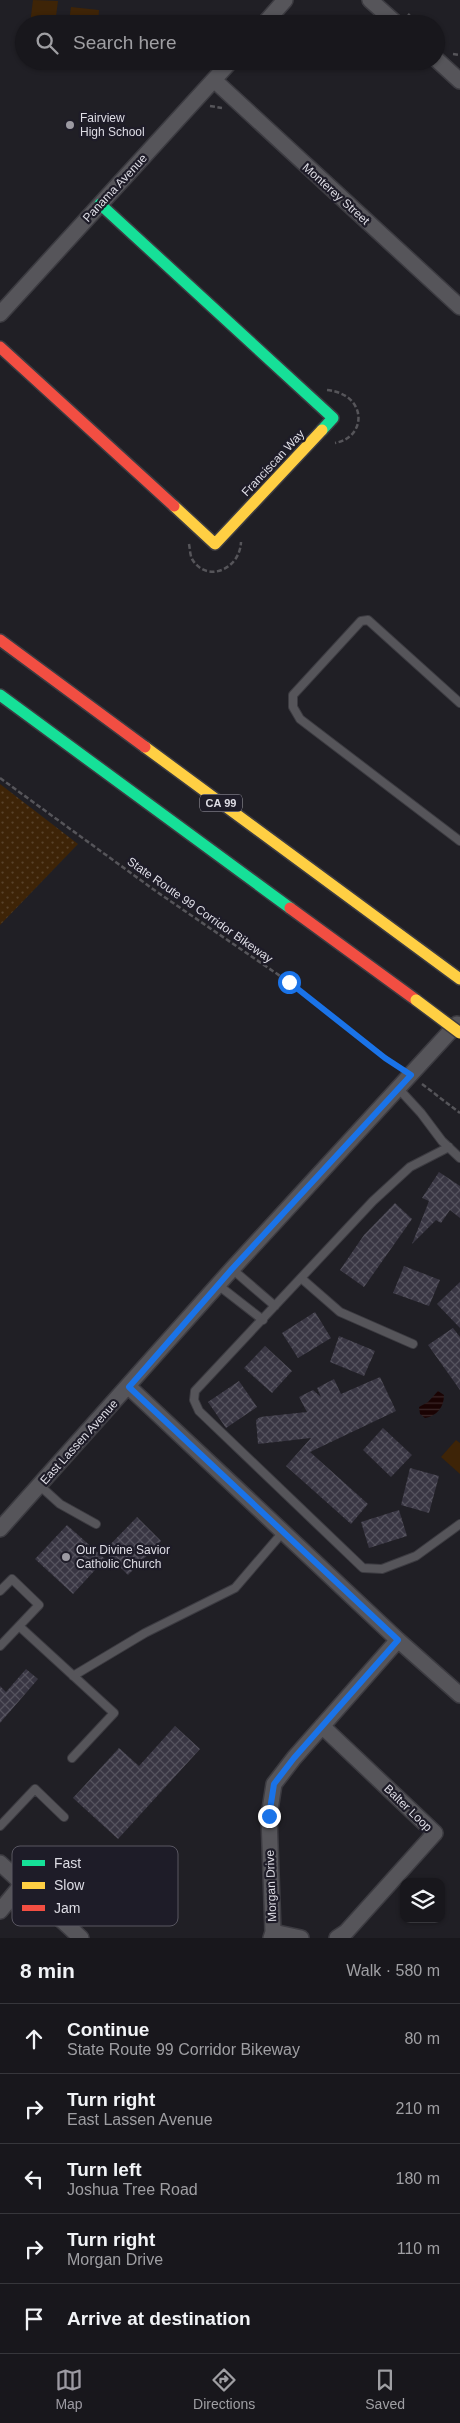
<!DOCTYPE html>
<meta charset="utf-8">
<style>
body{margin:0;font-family:Helvetica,sans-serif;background:#212025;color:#f1f3f6}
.controls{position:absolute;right:15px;bottom:15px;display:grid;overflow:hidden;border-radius:10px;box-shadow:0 1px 4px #0004}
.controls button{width:45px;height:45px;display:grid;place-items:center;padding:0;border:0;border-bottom:1px solid #36363b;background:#18171c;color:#f1f3f6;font:25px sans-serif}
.stop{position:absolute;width:15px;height:15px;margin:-11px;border:4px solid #1a73e8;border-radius:50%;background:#fff}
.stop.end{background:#1a73e8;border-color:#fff;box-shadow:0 1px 5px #0008}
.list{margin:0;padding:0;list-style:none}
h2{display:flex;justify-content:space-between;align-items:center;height:65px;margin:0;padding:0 20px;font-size:21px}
h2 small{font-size:16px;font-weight:400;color:#9f9fa3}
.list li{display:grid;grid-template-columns:32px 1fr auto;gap:15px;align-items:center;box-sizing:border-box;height:70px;padding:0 20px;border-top:1px solid #36363b}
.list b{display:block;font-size:19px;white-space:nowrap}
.list p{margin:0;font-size:16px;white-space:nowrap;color:#9f9fa3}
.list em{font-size:16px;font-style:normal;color:#9f9fa3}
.icon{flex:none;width:28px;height:28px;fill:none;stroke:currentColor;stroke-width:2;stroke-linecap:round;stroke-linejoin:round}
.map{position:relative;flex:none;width:460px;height:1938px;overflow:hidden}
.search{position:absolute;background:#18171c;box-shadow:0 1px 4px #0004;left:15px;right:15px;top:15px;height:55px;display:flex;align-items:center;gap:12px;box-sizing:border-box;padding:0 18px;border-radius:28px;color:#9f9fa3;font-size:19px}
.sheet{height:415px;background:#18171c}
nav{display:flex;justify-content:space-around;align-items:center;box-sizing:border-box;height:70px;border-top:1px solid #36363b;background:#18171c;font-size:14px;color:#9f9fa3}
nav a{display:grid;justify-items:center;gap:2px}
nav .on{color:#9c9aa2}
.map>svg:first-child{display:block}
</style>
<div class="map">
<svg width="460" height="1938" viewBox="0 0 460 1938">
<defs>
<pattern id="green-dots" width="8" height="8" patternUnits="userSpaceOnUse" patternTransform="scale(1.25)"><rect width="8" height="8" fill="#3e2407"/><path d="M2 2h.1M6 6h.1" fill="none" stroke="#59432b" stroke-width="1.8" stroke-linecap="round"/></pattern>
<pattern id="water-rules" width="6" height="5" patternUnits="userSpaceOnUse" patternTransform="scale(1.25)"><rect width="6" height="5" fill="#1a0303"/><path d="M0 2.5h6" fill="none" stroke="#3b2728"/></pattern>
<pattern id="building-cross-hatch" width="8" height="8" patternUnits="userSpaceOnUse" patternTransform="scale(1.25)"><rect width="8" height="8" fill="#393643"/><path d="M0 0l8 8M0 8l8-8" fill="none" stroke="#55535e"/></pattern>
</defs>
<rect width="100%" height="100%" fill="#201f25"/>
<path fill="url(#green-dots)" d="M 0,784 L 78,844 L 0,925 Z"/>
<path fill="#3e2407" d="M 33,0 L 58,1 L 55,24 L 30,24 Z
M 71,7 L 99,10 L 98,24 L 69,21 Z
M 456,1440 L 460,1443 L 460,1474 L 441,1457 Z"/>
<path fill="url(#water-rules)" d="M 438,1391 L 444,1395 C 444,1407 437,1416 425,1418 L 420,1414 L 419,1407 L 428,1402 Z"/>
<path fill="url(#building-cross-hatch)" d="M 439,1172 L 460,1186 L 460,1218 L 450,1210 L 441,1223 L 436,1220 L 412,1244 L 429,1201 L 422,1198 Z
M 395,1203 L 412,1219 L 364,1287 L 340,1270 L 364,1235 Z
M 404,1266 L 440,1280 L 429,1306 L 393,1293 Z
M 460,1282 L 460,1328 L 437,1304 Z
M 315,1312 L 331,1338 L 298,1358 L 282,1333 Z
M 453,1328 L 460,1337 L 460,1390 L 428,1345 Z
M 339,1336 L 375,1351 L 364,1376 L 330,1362 Z
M 265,1346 L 292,1371 L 272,1393 L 244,1368 Z
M 380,1377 L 396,1411 L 310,1452 L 368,1504 L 351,1524 L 286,1466 L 311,1438 L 258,1444 L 256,1420 L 260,1417 L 307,1412 L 299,1397 L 313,1390 L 321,1397 L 317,1388 L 334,1379 L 341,1394 Z
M 239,1381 L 257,1407 L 226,1428 L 208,1402 Z
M 383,1428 L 412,1455 L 391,1477 L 363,1450 Z
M 410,1468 L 439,1476 L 429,1513 L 401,1505 Z
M 399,1510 L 407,1536 L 369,1548 L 361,1522 Z
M 137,1517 L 161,1541 L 128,1575 L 104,1551 Z
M 67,1525 L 105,1559 L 73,1594 L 35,1559 Z
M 26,1669 L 38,1679 L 0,1723 L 0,1686 L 6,1692 Z
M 175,1726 L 200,1749 L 118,1839 L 73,1798 L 119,1748 L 139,1766 Z"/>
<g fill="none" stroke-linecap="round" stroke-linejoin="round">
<defs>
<path id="lane" d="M 460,703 L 368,620 L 361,621 L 293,695 L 293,707 L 300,719 L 460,841
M 398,1088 L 421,1113 L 442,1141 L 460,1158
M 449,1147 L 410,1167 L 373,1201 L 195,1391 L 194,1400 L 199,1411 L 363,1568 L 382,1569 L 416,1556 L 460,1524
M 232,1269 L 275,1306
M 301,1278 L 340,1312 L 413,1344
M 218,1285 L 263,1320
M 39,1485 L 60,1504 L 96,1524
M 0,1591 L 12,1579 L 39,1605 L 0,1646
M 19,1626 L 114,1713 L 72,1758
M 73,1676 L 145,1633 L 235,1588 L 283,1532
M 0,1826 L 35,1789 L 64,1817"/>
<path id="street" d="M 370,0 L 397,24
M 264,24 L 285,0
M 436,59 L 460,81
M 214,80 L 460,307
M 0,314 L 231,61
M 129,1387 L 398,1640 L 460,1695
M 0,1529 L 232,1269 L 457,1024
M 322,1726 L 435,1833 L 346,1932 L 337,1938
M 0,1863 L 81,1938
M 0,1911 L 23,1883
M 273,1932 L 301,1938
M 271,1938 L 273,1932 L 269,1816 L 274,1784 L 294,1758 L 398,1640"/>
<path id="fast" d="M 100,204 L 333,418 L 322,430
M 0,695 L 290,908"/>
<path id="slow" d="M 174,506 L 215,544 L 322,430
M 145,747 L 460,979"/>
<path id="jam" d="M 0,347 L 174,506
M 0,640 L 145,747
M 290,908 L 416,1000"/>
</defs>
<use href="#lane" stroke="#3c3b41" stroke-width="10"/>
<use href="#street" stroke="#3c3b41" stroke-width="18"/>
<use href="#fast" stroke="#3c3b41" stroke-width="14"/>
<use href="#slow" stroke="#3c3b41" stroke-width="14"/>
<use href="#jam" stroke="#3c3b41" stroke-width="14"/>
<path stroke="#56555a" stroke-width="2.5" stroke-dasharray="5 2.5" stroke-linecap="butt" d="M 408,14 L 418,24
M 436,40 L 442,46
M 453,54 L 460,55
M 210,106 L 222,108
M 327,390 C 367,394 368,437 335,443
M 189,544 C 190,549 190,555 192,559 C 207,584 240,569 241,542
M 0,778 L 157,892 L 289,982 L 399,1067
M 422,1084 L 460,1113"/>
<use href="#lane" stroke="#56555a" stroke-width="8"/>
<use href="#street" stroke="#56555a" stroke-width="15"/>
<use href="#fast" stroke="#16e098" stroke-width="11"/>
<use href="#slow" stroke="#ffcf43" stroke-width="11"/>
<use href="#jam" stroke="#f24e42" stroke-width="11"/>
<defs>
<path id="slow-bridge" d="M 416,1000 L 460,1033"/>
</defs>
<use href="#slow-bridge" stroke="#3c3b41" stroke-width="14" stroke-linecap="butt"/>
<use href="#slow-bridge" stroke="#ffcf43" stroke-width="11"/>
</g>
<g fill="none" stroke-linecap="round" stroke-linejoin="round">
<path stroke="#1a73e8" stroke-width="6" d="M 269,1816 L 274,1784 L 294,1758 L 398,1640 L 129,1387 L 232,1269 L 411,1075 L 385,1058 L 289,982"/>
</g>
<g fill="#9c9aa2" stroke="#1e1c28" stroke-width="2">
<circle cx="70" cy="125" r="5"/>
<circle cx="66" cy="1557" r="5"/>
</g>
<g text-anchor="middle" stroke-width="4.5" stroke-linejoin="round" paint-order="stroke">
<rect fill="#1e1c28" stroke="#a4a3ac" stroke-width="1" x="200" y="794.5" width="42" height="17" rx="4"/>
<g font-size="11" font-weight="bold" fill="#dedde5">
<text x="221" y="807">CA 99</text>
</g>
<g font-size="12" fill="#dedde5" stroke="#1e1c28" text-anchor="start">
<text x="80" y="122">Fairview<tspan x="80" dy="14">High School</tspan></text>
<text x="76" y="1554">Our Divine Savior<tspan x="76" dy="14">Catholic Church</tspan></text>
</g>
<g font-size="12" fill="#dedde5" stroke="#1e1c28">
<text transform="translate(115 188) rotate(-47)" y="4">Panama Avenue</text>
<text transform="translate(336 194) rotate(42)" y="4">Monterey Street</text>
<text transform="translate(273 463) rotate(-47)" y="4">Franciscan Way</text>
<text transform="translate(200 910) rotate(35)" y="4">State Route 99 Corridor Bikeway</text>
<text transform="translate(79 1442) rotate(-48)" y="4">East Lassen Avenue</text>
<text transform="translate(408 1808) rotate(44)" y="4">Balter Loop</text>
<text transform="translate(271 1886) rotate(-92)" y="4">Morgan Drive</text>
</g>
</g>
<rect x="12" y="1846" width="166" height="80" rx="8" fill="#1e1c28" stroke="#585661" stroke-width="1"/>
<rect x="22" y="1860" width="23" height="6" fill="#16e098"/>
<rect x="22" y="1882" width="23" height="7" fill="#ffcf43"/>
<rect x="22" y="1905" width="23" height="6" fill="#f24e42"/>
<g font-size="14" fill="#dedde5">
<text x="54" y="1868">Fast</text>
<text x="54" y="1890">Slow</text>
<text x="54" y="1913">Jam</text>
</g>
</svg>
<div class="controls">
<button><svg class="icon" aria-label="layers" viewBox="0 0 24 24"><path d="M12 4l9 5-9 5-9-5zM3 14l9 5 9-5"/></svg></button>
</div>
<div class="stop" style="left:289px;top:982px"></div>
<div class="stop end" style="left:269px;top:1816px"></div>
<div class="search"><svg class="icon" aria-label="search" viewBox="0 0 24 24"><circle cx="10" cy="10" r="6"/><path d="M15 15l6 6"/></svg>Search here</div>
</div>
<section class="sheet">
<h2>8 min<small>Walk · 580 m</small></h2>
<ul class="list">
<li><svg class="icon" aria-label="ahead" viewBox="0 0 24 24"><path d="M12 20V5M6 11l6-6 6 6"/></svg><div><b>Continue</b><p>State Route 99 Corridor Bikeway</p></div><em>80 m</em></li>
<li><svg class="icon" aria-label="right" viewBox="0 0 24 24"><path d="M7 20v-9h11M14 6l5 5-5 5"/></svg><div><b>Turn right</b><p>East Lassen Avenue</p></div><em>210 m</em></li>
<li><svg class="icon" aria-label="left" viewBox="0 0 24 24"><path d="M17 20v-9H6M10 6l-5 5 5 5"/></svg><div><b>Turn left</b><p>Joshua Tree Road</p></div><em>180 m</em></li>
<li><svg class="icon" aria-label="right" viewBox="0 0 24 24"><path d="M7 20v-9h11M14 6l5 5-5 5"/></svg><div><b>Turn right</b><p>Morgan Drive</p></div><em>110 m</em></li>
<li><svg class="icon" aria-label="arrive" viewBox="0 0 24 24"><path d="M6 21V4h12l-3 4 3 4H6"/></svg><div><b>Arrive at destination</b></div></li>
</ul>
</section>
<nav>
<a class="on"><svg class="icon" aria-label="map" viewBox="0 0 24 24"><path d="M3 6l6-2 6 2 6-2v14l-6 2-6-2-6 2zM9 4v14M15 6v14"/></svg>Map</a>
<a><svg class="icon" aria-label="directions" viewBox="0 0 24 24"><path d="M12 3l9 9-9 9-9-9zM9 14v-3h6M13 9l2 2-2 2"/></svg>Directions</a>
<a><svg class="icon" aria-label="saved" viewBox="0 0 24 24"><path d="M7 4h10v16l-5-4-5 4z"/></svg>Saved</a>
</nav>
